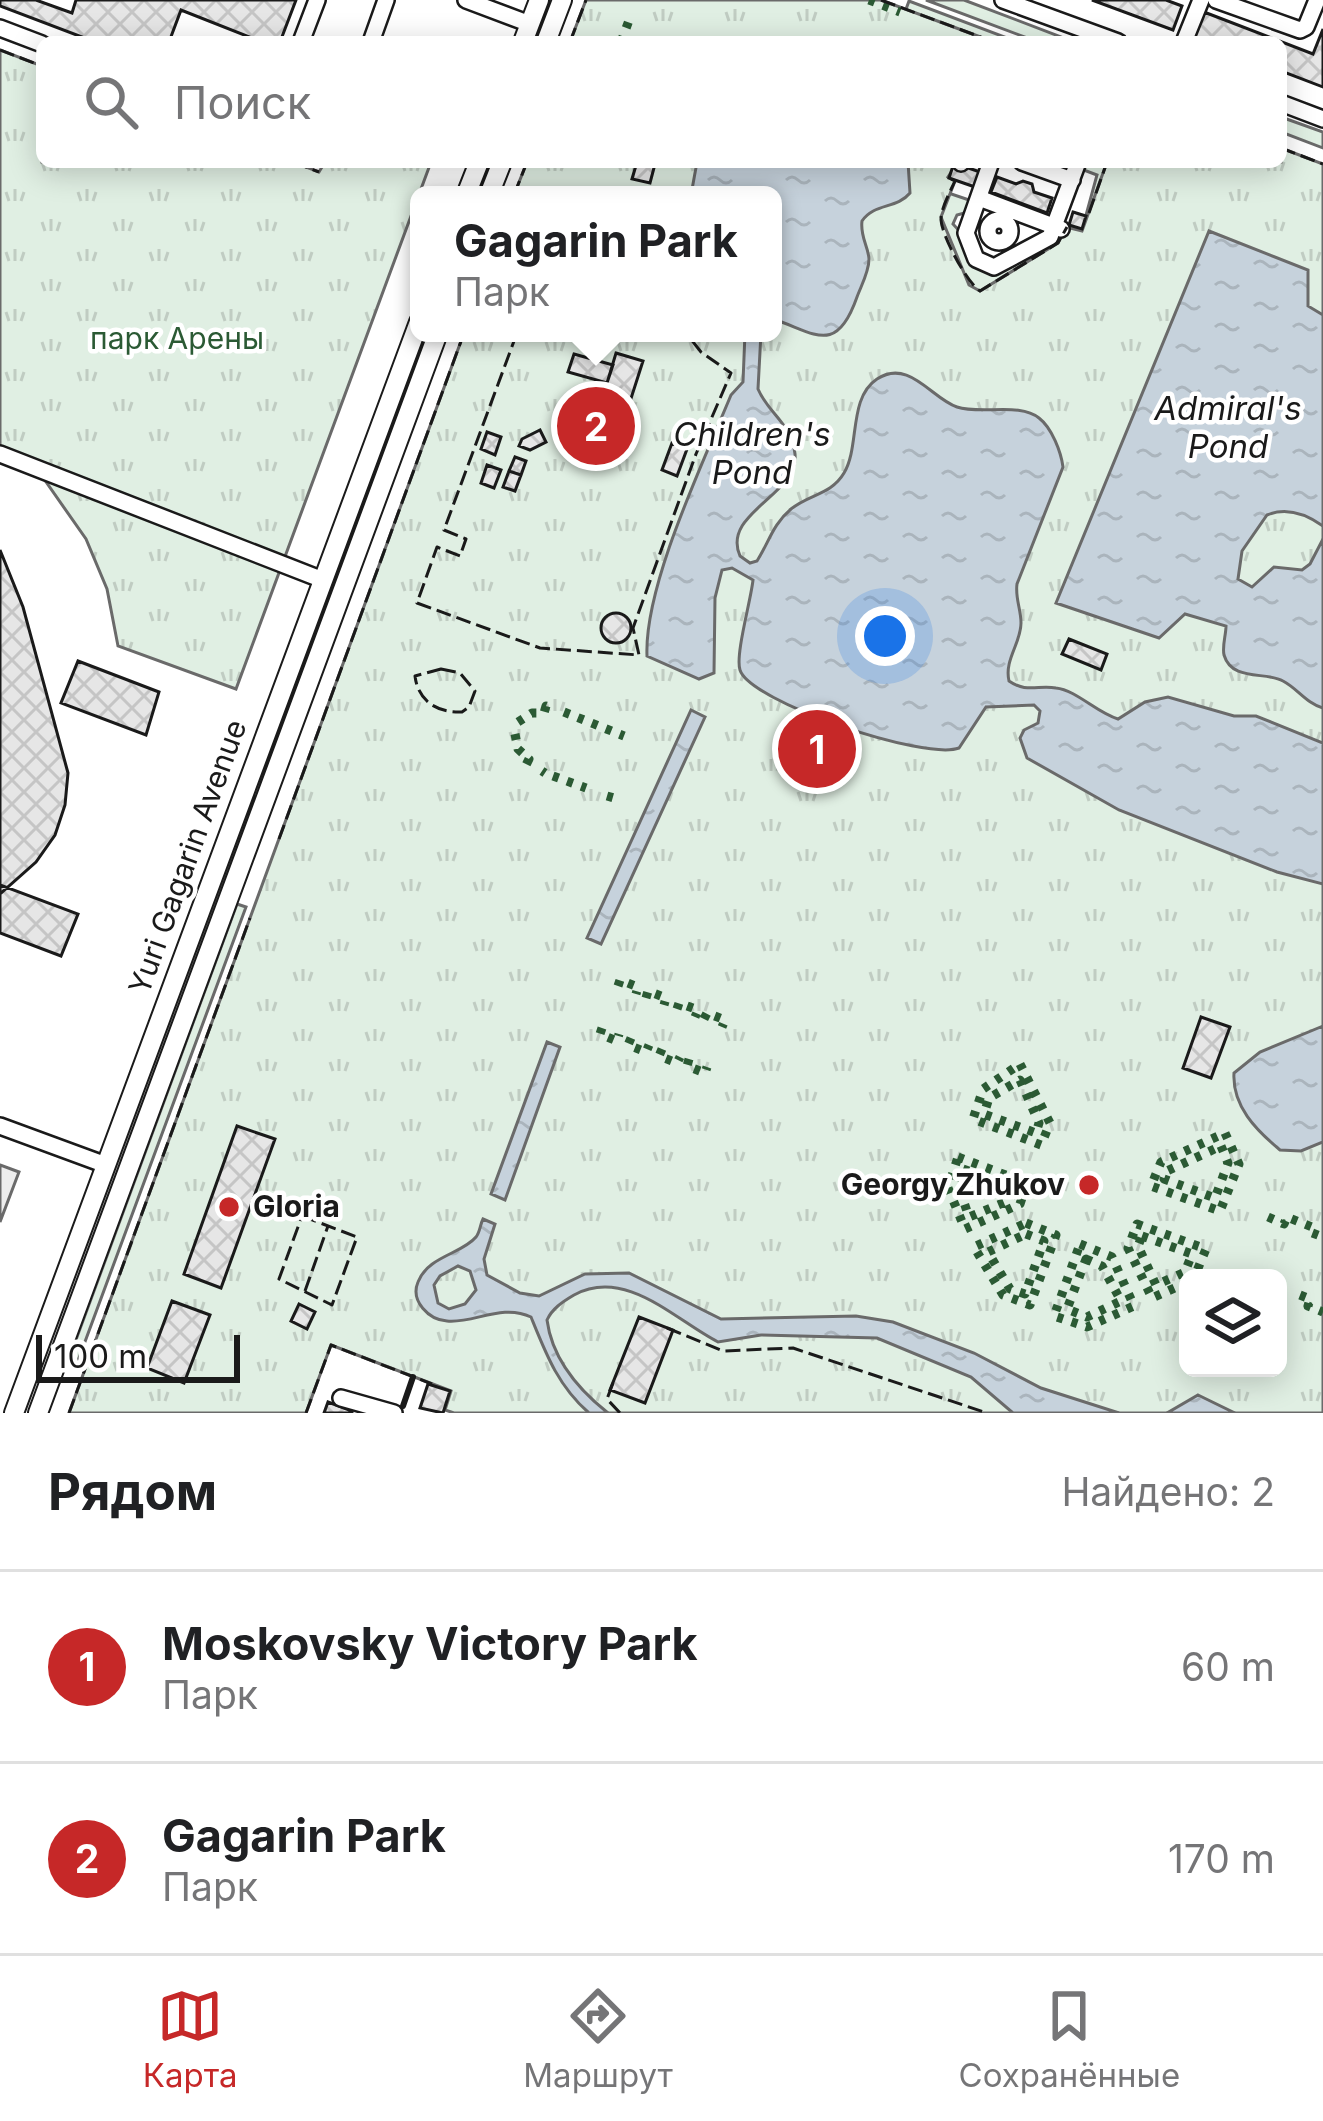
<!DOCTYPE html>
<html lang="ru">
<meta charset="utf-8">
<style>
body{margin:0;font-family:Inter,sans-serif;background:#f6f6f6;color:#202124}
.controls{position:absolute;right:36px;bottom:36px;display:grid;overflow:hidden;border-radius:18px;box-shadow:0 6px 30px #0003}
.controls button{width:108px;height:108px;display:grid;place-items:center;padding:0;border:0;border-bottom:3px solid #e0e0e0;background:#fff;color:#202124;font:60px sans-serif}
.scale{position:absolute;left:36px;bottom:30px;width:204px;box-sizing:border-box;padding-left:12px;border:6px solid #1a1a1a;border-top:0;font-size:33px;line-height:42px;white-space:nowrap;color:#1a1a1a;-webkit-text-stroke:9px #fff;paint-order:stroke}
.you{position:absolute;left:885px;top:636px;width:42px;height:42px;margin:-30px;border:9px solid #fff;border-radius:50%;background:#1a73e8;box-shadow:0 0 0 18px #1a73e833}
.badge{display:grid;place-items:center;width:78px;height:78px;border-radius:50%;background:#c62828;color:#fff;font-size:39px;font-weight:700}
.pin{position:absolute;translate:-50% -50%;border:6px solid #fff;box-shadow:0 3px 12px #0006}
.popup{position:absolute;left:410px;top:186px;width:372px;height:156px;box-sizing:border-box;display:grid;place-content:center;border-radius:18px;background:#fff;filter:drop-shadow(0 3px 9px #0005);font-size:39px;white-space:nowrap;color:#757577}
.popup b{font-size:45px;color:#202124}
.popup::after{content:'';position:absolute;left:50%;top:100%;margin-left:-24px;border:24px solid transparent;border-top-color:#fff}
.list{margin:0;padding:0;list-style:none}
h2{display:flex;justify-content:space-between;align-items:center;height:156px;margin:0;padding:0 48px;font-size:51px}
h2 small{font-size:39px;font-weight:400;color:#757577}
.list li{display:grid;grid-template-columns:78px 1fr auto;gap:36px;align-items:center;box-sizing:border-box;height:192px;padding:0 48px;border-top:3px solid #e0e0e0}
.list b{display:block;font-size:45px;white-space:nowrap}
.list p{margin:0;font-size:39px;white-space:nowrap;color:#757577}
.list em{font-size:39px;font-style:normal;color:#757577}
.icon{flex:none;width:66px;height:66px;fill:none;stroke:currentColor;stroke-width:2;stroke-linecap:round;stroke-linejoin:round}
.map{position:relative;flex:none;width:1323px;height:1413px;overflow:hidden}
.search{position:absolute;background:#fff;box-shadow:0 6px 30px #0003;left:36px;right:36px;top:36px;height:132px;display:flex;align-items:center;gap:30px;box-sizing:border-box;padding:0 42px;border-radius:18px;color:#757577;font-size:45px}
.sheet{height:540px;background:#fff}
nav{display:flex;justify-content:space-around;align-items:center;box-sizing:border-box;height:168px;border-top:3px solid #e0e0e0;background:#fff;font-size:33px;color:#757577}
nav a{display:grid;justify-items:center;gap:6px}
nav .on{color:#c62828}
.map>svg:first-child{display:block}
</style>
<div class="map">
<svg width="1323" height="1413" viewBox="0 0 1323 1413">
<defs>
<pattern id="park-tufts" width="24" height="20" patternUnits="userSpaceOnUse" patternTransform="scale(3)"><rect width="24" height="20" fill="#e0efe3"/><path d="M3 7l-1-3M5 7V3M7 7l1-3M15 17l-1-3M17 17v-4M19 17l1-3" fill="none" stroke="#c0ccc2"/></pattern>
<pattern id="water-ripples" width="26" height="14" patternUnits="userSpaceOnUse" patternTransform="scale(3)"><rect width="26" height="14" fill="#c6d2dc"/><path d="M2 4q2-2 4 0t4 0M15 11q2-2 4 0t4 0" fill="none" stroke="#aab4bc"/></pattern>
<pattern id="building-cross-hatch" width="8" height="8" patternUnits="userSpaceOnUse" patternTransform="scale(3)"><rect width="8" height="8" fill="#e6e6e6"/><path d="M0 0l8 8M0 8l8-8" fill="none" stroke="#c5c5c5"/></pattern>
</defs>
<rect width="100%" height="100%" fill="#fff"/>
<path fill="#e0efe3" stroke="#6a6a6a" stroke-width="3" d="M 926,0 L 964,0 L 1064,38 L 1065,42 L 1038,42 Z
M 909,1 L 1018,42 L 894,42 Z
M 1281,117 L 1323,132 L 1323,148 L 1281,132 Z
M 1085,162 L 1191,162 L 1195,165 L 980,293 L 973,294 L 946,241 L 931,187 L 972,201 L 968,212 L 957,215 L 953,224 L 997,272 L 1059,240 L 1065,225 L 1082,230 L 1097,175 L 1081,169 Z
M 237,904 L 246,907 L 76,1366 L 67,1364 Z"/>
<path fill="url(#park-tufts)" stroke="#6a6a6a" stroke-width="3" fill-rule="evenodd" d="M 586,0 L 881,0 L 994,42 L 570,42 Z
M 0,50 L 42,66 L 42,162 L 293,162 L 319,172 L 325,162 L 431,162 L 236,689 L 118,646 L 107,589 L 86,539 L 30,459 L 0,447 Z
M 1281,148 L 1323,164 L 1323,1413 L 454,1413 L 445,1410 L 451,1391 L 331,1345 L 306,1413 L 69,1413 L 464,333 L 773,333 L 773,195 L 514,195 L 527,162 L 958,162 L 948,177 L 955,181 L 941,217 L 969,285 L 980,291 L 1058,243 L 1066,227 L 1082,231 L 1107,162 L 1281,162 ZM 1188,1278 L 1278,1278 L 1278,1368 L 1188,1368 Z"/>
<path fill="#ededed" stroke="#6a6a6a" stroke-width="3" d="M 0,1165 L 19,1172 L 0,1222 Z"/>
<path fill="url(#water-ripples)" stroke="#6a6a6a" stroke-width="3" fill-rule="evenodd" d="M 697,162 L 908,162 L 910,193 C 897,209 874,203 862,221 C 860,237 868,245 869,259 C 869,272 861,286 857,297 C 836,357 814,332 773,319 L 773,195 L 691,195 Z
M 1209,231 L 1308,270 L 1308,306 L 1323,315 L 1323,526 C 1306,514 1286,507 1267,515 L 1242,551 L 1238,579 L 1252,587 L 1274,567 L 1302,570 L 1310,564 L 1323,539 L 1323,708 C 1306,703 1298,689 1283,681 C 1266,671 1232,682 1224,655 C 1222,646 1226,635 1226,626 L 1185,614 L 1159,638 L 1056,603 Z
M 745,333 L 761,333 L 758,389 C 768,413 792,424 795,454 C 799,495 721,513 740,556 L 750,563 L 757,561 C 769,542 773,524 791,509 C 809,494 831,495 844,473 C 860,447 848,398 877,379 C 909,358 932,399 957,407 C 981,415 1020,402 1039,418 C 1052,428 1061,452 1063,467 L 1017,584 C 1015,598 1021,609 1021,623 C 1021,643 1004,660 1009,681 C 1026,693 1038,685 1056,688 C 1076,690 1097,713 1118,719 L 1145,702 L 1168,697 L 1234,716 L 1256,716 L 1323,743 L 1323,884 L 1277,872 L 1119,810 L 1027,758 L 1020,738 L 1024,730 L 1038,723 L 1040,711 L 1034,705 L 986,707 L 959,748 C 925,761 750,702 740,670 C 735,655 751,600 753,580 L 732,568 L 722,570 L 715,598 L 714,673 L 699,679 L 647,656 C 644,586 703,463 731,395 L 743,382 Z
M 691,710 L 705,717 L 601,944 L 587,938 Z
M 1323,1026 L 1323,1142 L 1301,1151 L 1280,1150 C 1256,1130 1232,1106 1234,1073 L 1260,1052 Z
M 547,1042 L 560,1047 L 505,1200 L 491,1194 Z
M 483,1219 L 495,1224 L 484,1259 L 487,1275 L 520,1293 L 539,1296 L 585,1274 L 629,1273 L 721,1319 L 856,1316 L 893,1322 L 974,1353 L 1041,1388 L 1119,1413 L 1013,1413 L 971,1377 L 877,1338 L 761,1335 L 718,1342 C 675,1320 626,1267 574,1295 C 562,1302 552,1309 547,1320 C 552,1358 579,1390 608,1413 L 589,1413 C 558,1386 546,1354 531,1317 C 502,1303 473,1324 447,1321 C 429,1320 410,1301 418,1282 C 428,1256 462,1254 476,1237 C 480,1232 480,1225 483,1219 ZM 458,1266 L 470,1271 L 476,1290 L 465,1304 L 449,1309 L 438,1303 L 434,1285 L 440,1276 Z
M 1198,1395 L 1235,1413 L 1167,1413 Z"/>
<path fill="url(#building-cross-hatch)" stroke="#1a1a1a" stroke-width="3" d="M 0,0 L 36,0 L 72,13 L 76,0 L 296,0 L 280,42 L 262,42 L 181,10 L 169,42 L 95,42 L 0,6 Z
M 1092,0 L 1166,0 L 1182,6 L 1173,30 Z
M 1204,12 L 1313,54 L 1323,29 L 1323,87 L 1281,71 L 1281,42 L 1205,42 L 1194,38 Z
M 637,162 L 655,164 L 650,183 L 632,179 Z
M 954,163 L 980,172 L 975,187 L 949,178 Z
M 997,177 L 1016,184 L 1023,181 L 1032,184 L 1034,192 L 1052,198 L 1047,213 L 991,192 Z
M 1073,212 L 1086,216 L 1082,229 L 1069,225 Z
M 616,353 L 643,361 L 627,411 L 601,403 Z
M 574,354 L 613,365 L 607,383 L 568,372 Z
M 540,430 L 546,442 L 530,450 L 519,446 L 522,439 Z
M 487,432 L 501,437 L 495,455 L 481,449 Z
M 672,443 L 687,449 L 677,476 L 662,470 Z
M 515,457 L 526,461 L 521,475 L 509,471 Z
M 487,465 L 501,470 L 494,488 L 481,483 Z
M 509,471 L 521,475 L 515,491 L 503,487 Z
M 0,550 L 23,607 L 68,773 L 65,805 L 55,835 L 36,862 L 0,894 Z
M601 628a15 15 0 1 1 30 0a15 15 0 1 1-30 0Z
M 1069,639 L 1107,654 L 1101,670 L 1062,654 Z
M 78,661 L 159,692 L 146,735 L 61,703 Z
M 0,885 L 78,914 L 61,956 L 0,933 Z
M 1201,1017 L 1230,1027 L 1211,1078 L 1183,1068 Z
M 237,1126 L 275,1139 L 221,1288 L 184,1274 Z
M 172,1301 L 210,1315 L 184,1383 L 147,1368 Z
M 299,1304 L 315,1312 L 307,1329 L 291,1321 Z
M 639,1317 L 673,1330 L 645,1403 L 610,1390 Z
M 428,1384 L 450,1391 L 443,1413 L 420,1408 Z
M 328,1402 L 352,1411 L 352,1413 L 324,1413 Z"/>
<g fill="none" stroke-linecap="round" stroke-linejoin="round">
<defs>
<path id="minor" d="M 466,0 L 530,24
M 1003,0 L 1118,42
M 1216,0 L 1300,30 L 1306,27 L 1317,0
M 0,28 L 42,44
M 301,42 L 317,0
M 371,42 L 386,0
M 1184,42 L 1201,0
M 1281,103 L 1323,119
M 991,162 L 966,233 L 976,259 L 994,267 L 1050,237 L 1078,162
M 1022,162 L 1072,180
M 961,163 L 961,162
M 979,198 L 1061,229
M988 231a11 11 0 1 1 22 0a11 11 0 1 1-22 0Z
M 0,454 L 323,580
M 0,1126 L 106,1165
M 341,1398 L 394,1413"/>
<path id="major" d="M 523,42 L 539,0
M 546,42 L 562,0
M 466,195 L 479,162
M 489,195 L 502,162
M 14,1413 L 419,322
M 38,1413 L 438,333"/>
</defs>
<use href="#minor" stroke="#1a1a1a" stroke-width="20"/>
<use href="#major" stroke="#1a1a1a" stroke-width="22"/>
<use href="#minor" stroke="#fff" stroke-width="15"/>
<use href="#major" stroke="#fff" stroke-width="18"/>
<path stroke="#2b5a34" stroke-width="9" stroke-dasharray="6 9" stroke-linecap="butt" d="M 869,0 L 900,12
M 621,42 L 631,15
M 564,712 L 624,736
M 518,722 L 532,713 L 544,713 L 546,706 L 554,709
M 515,734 L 518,749 L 529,759 L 526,765 L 531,767
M 542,771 L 545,773
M 553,776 L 586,788
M 607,796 L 614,798
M 618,986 L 620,980 L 638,987 L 636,994
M 646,998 L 648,991 L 666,998 L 664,1005
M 677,1009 L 679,1003 L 698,1010 L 695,1017
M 704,1019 L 707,1013 L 725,1020 L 722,1027
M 602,1028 L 600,1034 L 617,1041 L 619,1034
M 631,1038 L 628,1045 L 646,1052 L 649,1045
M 662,1049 L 659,1056 L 677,1063 L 680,1057
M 689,1059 L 687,1066 L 705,1073 L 707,1067
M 1020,1064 L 1050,1123 L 1041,1145 L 973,1119 L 983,1089 Z
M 1020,1080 L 1039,1123 L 1036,1133 L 984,1114 L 989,1098 Z
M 1225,1133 L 1239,1164 L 1220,1211 L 1151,1186 L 1161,1162 Z
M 1221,1146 L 1228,1163 L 1215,1198 L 1164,1179 L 1167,1171 Z
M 958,1157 L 1027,1183 L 1020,1204 L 965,1229 L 948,1188 Z
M 963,1169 L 1015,1188 L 1010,1200 L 969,1217 L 958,1185 Z
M 1268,1217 L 1284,1224 L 1287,1217 L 1312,1227 L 1310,1232 L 1323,1237
M 1026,1223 L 1056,1235 L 1030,1305 L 1003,1295 L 974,1247 Z
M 1026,1234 L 1044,1241 L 1025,1294 L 1010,1289 L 988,1252 Z
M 1142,1236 L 1192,1254 L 1185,1272 L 1156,1285 L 1138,1246 Z
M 1080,1244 L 1112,1257 L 1134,1306 L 1087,1327 L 1054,1316 Z
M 1086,1259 L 1102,1266 L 1121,1301 L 1087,1317 L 1067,1309 Z
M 1188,1282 L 1152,1298 L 1128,1248 L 1137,1224 L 1206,1249 L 1194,1278
M 1300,1295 L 1310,1299 L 1308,1306 L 1323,1312"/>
<path stroke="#1a1a1a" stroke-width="3" stroke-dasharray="15 6" stroke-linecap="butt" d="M 881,0 L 994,42
M 570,42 L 586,0
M 0,50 L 42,66
M 1281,148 L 1323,164
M 293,162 L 319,172
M 951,179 L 955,181 C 950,192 941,208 941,220 C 942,236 967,283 980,291 L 1058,243 L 1067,227
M 514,195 L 527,162
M 1089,213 L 1107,162
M 517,333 L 444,530 L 466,539 L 460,556 L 437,547 L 417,603 L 540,648 L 639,655 L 633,628 L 696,454 L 731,373 L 701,352 L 686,333
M 441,669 L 460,673 L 475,691 L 469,707 L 462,712 C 437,713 418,701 415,676 Z
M 279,839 L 464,333
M 302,1216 L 357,1237 L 332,1305 L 279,1279 Z
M 305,1291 L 328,1226
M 667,1328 L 723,1351 L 793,1348 L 987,1413
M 613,1383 L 607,1399 L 620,1413
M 69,1413 L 250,918
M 306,1413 L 331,1345 L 432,1384"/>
<path stroke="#1a1a1a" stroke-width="6" d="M 403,1406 L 413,1377"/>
</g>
<g fill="#c62828" stroke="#fff" stroke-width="4.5">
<circle cx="1089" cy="1185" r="12"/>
<circle cx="229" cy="1207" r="12"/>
</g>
<g text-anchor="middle" stroke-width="9" stroke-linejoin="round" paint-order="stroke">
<g font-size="30" fill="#2b5a34" stroke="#fff">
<text x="177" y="349">парк Арены</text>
</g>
<g font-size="30" fill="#1a1a1a" stroke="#fff">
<text transform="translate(188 857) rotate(-70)" y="10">Yuri Gagarin Avenue</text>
</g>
<g font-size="30" font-weight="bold" fill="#1a1a1a" stroke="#fff" text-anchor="end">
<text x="1065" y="1195">Georgy Zhukov</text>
<text x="253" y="1217" text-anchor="start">Gloria</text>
</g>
<g font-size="33" font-style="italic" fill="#1a1a1a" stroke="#fff">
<text x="1228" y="420">Admiral's<tspan x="1228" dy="38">Pond</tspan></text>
<text x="752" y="446">Children's<tspan x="752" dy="38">Pond</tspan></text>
</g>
</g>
</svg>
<div class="controls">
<button><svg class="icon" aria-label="layers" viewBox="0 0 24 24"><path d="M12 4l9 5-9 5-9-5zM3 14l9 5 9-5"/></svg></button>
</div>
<div class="scale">100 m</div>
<div class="you"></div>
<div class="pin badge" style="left:817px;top:749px">1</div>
<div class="pin badge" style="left:596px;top:426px">2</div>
<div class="popup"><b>Gagarin Park</b>Парк</div>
<div class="search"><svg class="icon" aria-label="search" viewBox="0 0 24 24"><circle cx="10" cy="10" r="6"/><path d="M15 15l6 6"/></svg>Поиск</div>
</div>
<section class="sheet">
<h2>Рядом<small>Найдено: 2</small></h2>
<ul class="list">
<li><span class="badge">1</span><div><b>Moskovsky Victory Park</b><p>Парк</p></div><em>60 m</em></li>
<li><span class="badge">2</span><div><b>Gagarin Park</b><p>Парк</p></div><em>170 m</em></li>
</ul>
</section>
<nav>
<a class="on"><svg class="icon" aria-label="map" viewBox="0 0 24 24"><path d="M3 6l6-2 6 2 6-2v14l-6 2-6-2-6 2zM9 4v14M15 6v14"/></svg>Карта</a>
<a><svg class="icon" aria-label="directions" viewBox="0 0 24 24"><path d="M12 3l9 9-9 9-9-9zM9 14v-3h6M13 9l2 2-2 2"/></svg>Маршрут</a>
<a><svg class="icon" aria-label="saved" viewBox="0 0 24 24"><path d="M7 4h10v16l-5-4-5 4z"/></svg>Сохранённые</a>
</nav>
